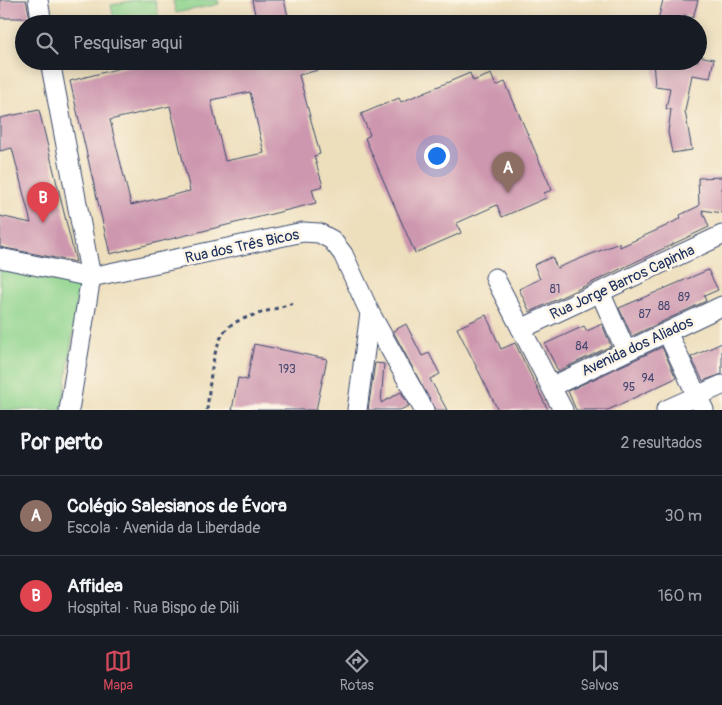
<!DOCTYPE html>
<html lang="pt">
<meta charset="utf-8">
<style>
body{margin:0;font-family:Pangolin,sans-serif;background:#242831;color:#f1f3f6}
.you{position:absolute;left:436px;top:155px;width:18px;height:18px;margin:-12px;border:4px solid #fff;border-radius:50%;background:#1a73e8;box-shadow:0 0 0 8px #1a73e833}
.badge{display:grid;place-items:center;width:32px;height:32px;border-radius:50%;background:#d1495b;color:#fff;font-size:16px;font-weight:700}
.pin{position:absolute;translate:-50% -41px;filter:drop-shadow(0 1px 2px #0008)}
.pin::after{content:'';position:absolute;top:26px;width:18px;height:15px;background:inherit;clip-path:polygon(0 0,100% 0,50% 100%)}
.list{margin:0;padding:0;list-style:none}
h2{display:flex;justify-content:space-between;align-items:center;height:65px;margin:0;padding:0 20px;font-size:21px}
h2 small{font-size:16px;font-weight:400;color:#9ea1a6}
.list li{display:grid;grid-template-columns:32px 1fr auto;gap:15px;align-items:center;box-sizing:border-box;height:80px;padding:0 20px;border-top:1px solid #363941}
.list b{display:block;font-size:19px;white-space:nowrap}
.list p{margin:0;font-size:16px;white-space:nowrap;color:#9ea1a6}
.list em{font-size:16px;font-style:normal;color:#9ea1a6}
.icon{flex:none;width:28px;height:28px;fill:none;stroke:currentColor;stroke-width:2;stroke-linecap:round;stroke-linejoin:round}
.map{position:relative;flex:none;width:722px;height:410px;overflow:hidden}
.search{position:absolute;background:#171b24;box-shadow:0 2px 12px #0003;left:15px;right:15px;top:15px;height:55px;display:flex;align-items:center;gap:12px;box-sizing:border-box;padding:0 18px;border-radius:28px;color:#9ea1a6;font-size:19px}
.sheet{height:225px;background:#171b24}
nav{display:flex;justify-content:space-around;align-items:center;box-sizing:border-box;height:70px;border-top:1px solid #363941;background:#171b24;font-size:14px;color:#9ea1a6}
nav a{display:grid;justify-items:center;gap:2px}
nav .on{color:#d1495b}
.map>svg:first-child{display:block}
</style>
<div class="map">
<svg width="722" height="410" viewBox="0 0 722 410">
<rect width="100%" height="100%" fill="#fcf5e5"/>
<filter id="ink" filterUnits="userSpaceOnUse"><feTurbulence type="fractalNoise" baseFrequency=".02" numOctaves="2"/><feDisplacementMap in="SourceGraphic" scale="10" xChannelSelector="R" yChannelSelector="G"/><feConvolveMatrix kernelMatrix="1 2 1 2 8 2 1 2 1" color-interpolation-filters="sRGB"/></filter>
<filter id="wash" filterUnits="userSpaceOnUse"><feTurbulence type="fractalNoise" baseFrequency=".0096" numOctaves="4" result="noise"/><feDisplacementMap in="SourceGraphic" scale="20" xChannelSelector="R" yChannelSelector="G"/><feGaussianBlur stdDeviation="1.12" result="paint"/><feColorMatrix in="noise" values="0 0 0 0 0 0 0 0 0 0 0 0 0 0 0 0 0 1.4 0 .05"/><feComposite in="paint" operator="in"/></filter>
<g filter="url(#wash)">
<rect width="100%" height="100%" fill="#eddebc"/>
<path fill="#8fd48e" stroke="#558276" d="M 135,0 L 155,0 L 159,18 L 131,24 L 115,24 L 111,5 Z
M 173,0 L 218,0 L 219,4 L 176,13 Z
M 0,270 L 80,284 L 62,410 L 0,410 Z"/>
<g id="blocks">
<path fill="#cd97af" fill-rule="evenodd" d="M 0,0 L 26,0 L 30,18 L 0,18 Z
M 252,0 L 284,0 L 290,24 L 257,24 Z
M 663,0 L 698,0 L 693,18 L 684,15 L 683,24 L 657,24 Z
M 698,56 L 714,59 L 710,78 L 692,75 L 685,111 L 692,150 L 672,153 L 668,132 L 671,109 L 666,109 L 670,88 L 655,86 L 653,61 L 698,61 Z
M 148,61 L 334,61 L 334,66 L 299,75 L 320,154 L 314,156 L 323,186 L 312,189 L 316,203 L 110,254 L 70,81 ZM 250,92 L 264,153 L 225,161 L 211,100 ZM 170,106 L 190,191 L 131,205 L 110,120 Z
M 470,73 L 473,81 L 491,74 L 496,86 L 505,82 L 552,190 L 544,193 L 546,198 L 502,217 L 497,205 L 457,223 L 461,233 L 415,253 L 365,138 L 370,135 L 361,114 L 399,98 L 401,102 Z
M 39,110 L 76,262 L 0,247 L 0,216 L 31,223 L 12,148 L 0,151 L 0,118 Z
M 722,177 L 722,213 L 702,210 L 709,227 L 530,312 L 519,289 L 540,279 L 534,265 L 552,257 L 557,268 L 619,243 L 620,247 L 666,226 L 681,218 L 680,215 L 699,206 L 698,178 Z
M 708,270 L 718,290 L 704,296 L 706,301 L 632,336 L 619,308 Z
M 486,315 L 501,349 L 515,343 L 548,410 L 498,410 L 457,328 Z
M 406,324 L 422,356 L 429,353 L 440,374 L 430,379 L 447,410 L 435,410 L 393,331 Z
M 602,324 L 611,346 L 558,371 L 545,344 L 584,326 L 587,331 Z
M 722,343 L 722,374 L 703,381 L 691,357 Z
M 254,344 L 327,359 L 316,410 L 232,410 L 238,378 L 247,380 Z
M 662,347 L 676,378 L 608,410 L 576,410 L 568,391 Z
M 375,363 L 384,364 L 381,403 L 401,392 L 409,406 L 400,410 L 368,410 Z"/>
</g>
</g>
<g filter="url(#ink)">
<use href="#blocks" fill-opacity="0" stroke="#3a496c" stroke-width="1"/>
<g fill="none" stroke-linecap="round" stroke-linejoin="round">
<defs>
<path id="minor" d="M 38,0 L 42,24
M 50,61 L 91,277 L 69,410
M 0,258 L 91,277 L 303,232 L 319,233 L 332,240 L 343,254 L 370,313 L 357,410
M 495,278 L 563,410
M 600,292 L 626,351
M 370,313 L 424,410
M 521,329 L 722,235
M 551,387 L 722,306
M 666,410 L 697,396 L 667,332
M 704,410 L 697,396 L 722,385"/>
</defs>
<use href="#minor" stroke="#3a496c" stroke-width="21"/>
<path stroke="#3a496c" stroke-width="3" stroke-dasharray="4 4" stroke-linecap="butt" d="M 207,410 C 210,387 211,335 234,323 C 252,314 274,310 293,303"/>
<use href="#minor" stroke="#fff" stroke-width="19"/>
</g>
</g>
<g text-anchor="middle" stroke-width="5" stroke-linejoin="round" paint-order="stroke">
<g font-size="12" fill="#484972">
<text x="555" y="293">81</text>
<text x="684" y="301">89</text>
<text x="664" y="310">88</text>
<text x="645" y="318">87</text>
<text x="582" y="350">84</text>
<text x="287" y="373">193</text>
<text x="648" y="382">94</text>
<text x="629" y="391">95</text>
</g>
<g font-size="15" fill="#1b2f5e" stroke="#fcf5e5">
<text transform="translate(242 246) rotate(-12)" y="5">Rua dos Três Bicos</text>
<text transform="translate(622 282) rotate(-25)" y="5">Rua Jorge Barros Capinha</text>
<text transform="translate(637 346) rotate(-25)" y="5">Avenida dos Aliados</text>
</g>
</g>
</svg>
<div class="you"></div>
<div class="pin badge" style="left:508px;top:193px;background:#8d6e63">A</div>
<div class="pin badge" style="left:43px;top:223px;background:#e0444e">B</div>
<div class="search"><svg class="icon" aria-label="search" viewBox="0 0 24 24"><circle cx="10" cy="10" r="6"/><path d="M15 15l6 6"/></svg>Pesquisar aqui</div>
</div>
<section class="sheet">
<h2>Por perto<small>2 resultados</small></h2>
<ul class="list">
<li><span class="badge" style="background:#8d6e63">A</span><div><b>Colégio Salesianos de Évora</b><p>Escola · Avenida da Liberdade</p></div><em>30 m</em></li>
<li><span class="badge" style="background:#e0444e">B</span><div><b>Affidea</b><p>Hospital · Rua Bispo de Dili</p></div><em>160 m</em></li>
</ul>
</section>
<nav>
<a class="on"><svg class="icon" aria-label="map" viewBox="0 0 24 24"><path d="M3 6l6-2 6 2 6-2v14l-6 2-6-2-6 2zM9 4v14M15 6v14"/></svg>Mapa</a>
<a><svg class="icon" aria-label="directions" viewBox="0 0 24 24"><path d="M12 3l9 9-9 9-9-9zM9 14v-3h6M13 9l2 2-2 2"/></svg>Rotas</a>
<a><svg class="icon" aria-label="saved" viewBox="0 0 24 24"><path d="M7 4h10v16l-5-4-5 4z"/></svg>Salvos</a>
</nav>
